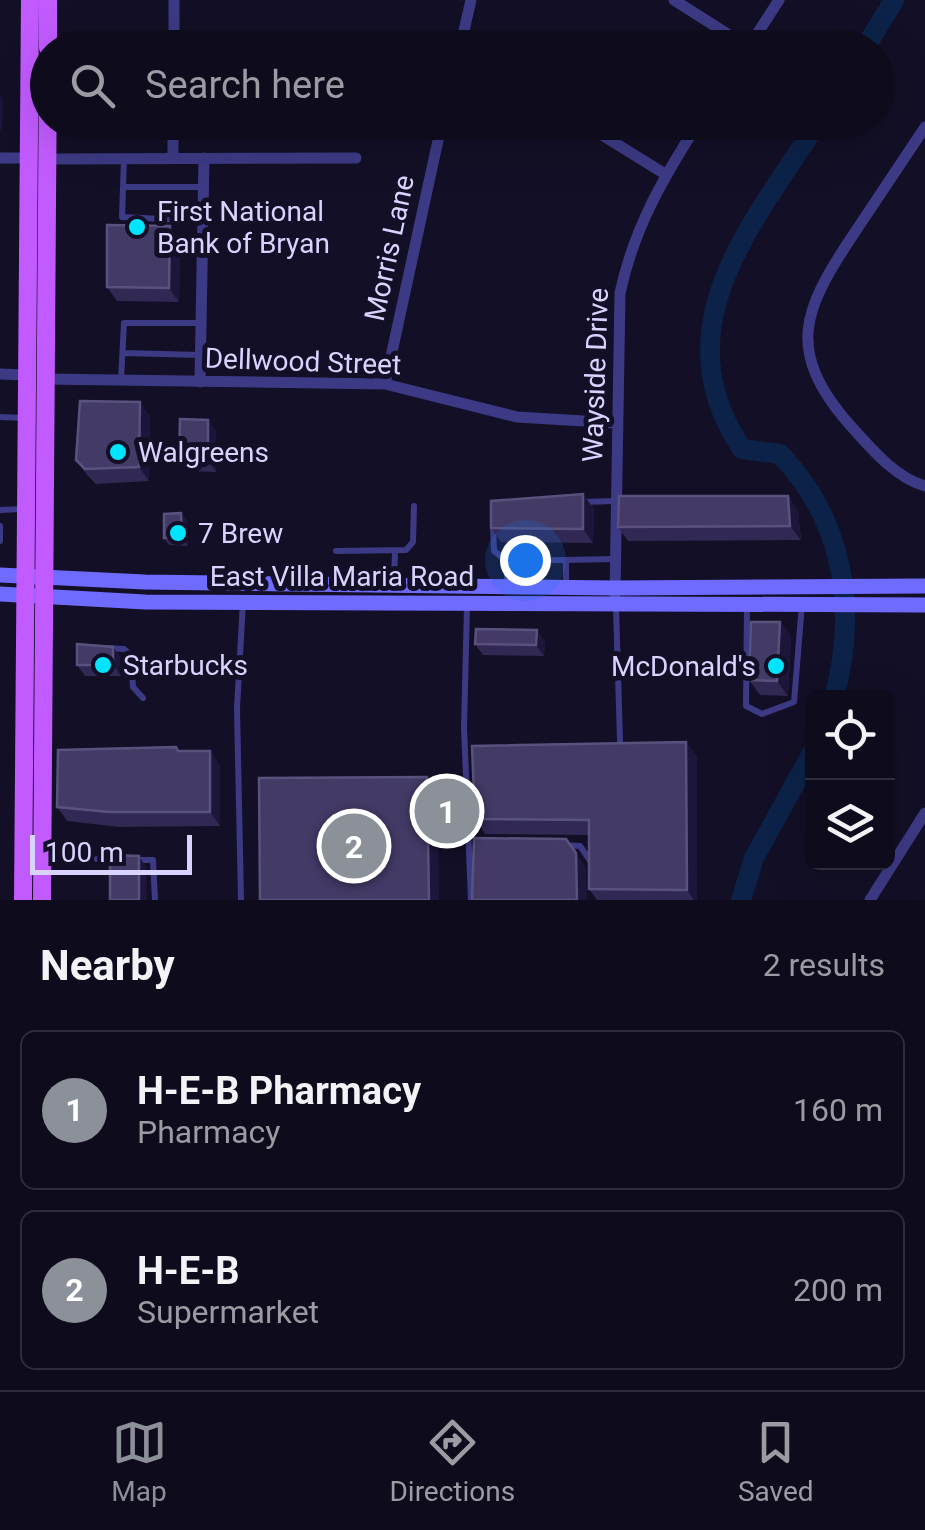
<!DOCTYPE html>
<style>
body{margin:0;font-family:Roboto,sans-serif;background:#1c1929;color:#f1f3f6}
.controls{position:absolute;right:30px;bottom:30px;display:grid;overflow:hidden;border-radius:15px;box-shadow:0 10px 40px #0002}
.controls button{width:90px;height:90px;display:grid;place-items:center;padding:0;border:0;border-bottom:2px solid #2e2b3b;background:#0e0b1c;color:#f1f3f6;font:50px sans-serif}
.scale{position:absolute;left:30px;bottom:25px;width:162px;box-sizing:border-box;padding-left:10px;border:5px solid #d9d4ff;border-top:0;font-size:28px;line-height:35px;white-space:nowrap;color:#d9d4ff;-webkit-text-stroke:8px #130f26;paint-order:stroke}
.you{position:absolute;left:525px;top:560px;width:35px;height:35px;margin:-25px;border:8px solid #fff;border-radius:50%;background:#1a73e8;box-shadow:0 0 0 15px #1a73e833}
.badge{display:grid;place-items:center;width:65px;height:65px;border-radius:50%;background:#8c9099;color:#fff;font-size:32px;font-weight:700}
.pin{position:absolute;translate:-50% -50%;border:5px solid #fff;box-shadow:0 2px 10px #0006}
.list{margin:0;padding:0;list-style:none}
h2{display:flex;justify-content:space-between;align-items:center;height:130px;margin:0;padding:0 40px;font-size:42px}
h2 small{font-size:32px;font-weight:400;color:#9b9ba3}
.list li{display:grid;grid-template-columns:65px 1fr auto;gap:30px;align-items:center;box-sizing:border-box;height:160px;margin:0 20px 20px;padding:0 20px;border:2px solid #2e2b3b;border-radius:15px}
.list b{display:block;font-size:38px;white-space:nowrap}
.list p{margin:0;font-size:32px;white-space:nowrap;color:#9b9ba3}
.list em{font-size:32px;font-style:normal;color:#9b9ba3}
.icon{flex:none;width:55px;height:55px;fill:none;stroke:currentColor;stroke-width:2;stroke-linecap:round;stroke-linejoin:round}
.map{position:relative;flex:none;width:925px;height:900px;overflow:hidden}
.search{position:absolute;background:#0e0b1c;box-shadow:0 10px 40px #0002;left:30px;right:30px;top:30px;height:110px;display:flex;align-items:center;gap:25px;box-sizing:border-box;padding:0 35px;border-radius:55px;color:#9b9ba3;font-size:38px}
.sheet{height:490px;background:#0e0b1c}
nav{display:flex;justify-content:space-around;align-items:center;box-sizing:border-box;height:140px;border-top:2px solid #2e2b3b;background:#0e0b1c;font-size:28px;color:#9b9ba3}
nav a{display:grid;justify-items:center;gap:5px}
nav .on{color:#8c9099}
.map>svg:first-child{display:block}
</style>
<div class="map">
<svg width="925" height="900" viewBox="0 0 925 900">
<rect width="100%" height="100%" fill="#130f26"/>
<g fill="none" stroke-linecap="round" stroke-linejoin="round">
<path stroke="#0c2248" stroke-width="20" d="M 865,48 L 894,0
M 818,122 C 753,224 660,327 742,449 L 780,454 C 844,521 858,609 834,698
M 741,900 L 754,858 L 812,753"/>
<path stroke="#3d3a85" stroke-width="6" d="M 124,159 L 122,217 L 202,221
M 123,187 L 202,187
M 123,353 L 200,355
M 121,380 L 124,323 L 200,323
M 0,417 L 25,418
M 583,502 L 615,501
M 0,510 L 23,509
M 0,526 L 0,541
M 493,527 L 494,551 L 507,561
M 336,551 L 406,550 L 413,542 L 414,506
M 394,583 L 395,551
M 507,585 L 507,561 L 616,559
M 566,587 L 566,560
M 747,604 L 746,706 L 762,714 L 794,702 L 802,604
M 467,606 L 464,727 L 471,900
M 616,607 L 620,741
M 107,648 L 124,649 L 131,655 L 133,687 L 143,698
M 562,845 L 580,846 L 591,862
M 97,859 L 117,860
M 135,860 L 153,860 L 155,900
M 241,900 L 237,708 L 243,602"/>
<path stroke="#3d3a85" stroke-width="11" d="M 674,0 L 748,47
M 174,48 L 174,0
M 460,48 L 471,0
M 748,48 L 779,0
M 567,122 L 594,130 L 665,174
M 925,127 C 901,163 877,199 853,235 C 803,310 785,350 849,424 C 870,447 894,477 925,486
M 173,156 L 173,122
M 0,158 L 29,158
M 47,159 L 356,158
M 0,374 L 26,375
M 45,379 L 385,384 L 517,417 L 616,423
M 200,382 L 204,158
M 385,384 L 442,122
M 615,594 L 620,293 C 634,228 663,178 699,122
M 870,900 L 925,813"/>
<path stroke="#6f6bff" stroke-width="15" d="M 0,575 L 145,582 L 615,588 L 925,586
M 0,594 L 145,602 L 925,605"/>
<path stroke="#c25bff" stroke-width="18" d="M 48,48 L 48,0
M 23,900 L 30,0
M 42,900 L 48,64"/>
</g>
<path fill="#312854" d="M 170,226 L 180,241 L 179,302 L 117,301 L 107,287 Z
M 150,416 L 149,481 L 96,484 L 87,475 L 76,460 Z
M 216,431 L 216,472 L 187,471 L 179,460 Z
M 583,494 L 594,509 L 593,543 L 501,542 L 491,528 Z
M 788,496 L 798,511 L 801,540 L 628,541 L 618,527 Z
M 181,513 L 187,521 L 188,546 L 169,545 L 164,538 Z
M 780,622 L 791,636 L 788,696 L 760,695 L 749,680 Z
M 545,641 L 544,656 L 483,655 L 475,644 Z
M 113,647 L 121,658 L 121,676 L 85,676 L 77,665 Z
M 179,751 L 210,751 L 220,766 L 220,826 L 119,827 L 67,821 L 57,807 Z
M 697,756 L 697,900 L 597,900 L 589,889 L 589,835 L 485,834 L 475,819 Z"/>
<path fill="#1d163a" d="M 0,95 L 3,100 L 2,132 L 0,128 Z
M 170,226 L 180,241 L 179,302 L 169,288 Z
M 140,402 L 150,416 L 149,481 L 139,467 Z
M 208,420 L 216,431 L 216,472 L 208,460 Z
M 583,494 L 594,509 L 593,543 L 583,529 Z
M 788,496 L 798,511 L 801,540 L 790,526 Z
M 181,513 L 187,521 L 188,546 L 182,538 Z
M 780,622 L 791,636 L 788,696 L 777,681 Z
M 537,630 L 545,641 L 544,656 L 536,645 Z
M 113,647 L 121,658 L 121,676 L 113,665 Z
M 686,742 L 697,756 L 697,900 L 694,900 L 687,890 Z
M 210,751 L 220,766 L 220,826 L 210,812 Z
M 427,777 L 438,792 L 439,900 L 429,900 Z
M 576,853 L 586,868 L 587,900 L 577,900 Z
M 139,856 L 146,867 L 147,900 L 139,900 Z"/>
<path fill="#433a66" stroke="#5a527e" stroke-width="2.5" d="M 107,225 L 170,226 L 169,288 L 107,287 Z
M 80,401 L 140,402 L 139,467 L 85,469 L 76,460 Z
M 180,419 L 208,420 L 208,460 L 179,460 Z
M 583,494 L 583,529 L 491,528 L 491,501 Z
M 619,496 L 788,496 L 790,526 L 618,527 Z
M 181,513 L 182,538 L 164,538 L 164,514 Z
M 751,622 L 780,622 L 777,681 L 749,680 Z
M 476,629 L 537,630 L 536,645 L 475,644 Z
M 77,644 L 113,647 L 113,665 L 77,665 Z
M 686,742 L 687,890 L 589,889 L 589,820 L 475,819 L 472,746 Z
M 176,747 L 178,751 L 210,751 L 210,812 L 109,812 L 57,807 L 58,750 Z
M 427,777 L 429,900 L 260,900 L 259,778 Z
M 474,838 L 566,839 L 576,853 L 577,900 L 472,900 Z
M 110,855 L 139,856 L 139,900 L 110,900 Z"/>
<g fill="#00e5ff" stroke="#130f26" stroke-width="4">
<circle cx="137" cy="227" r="10"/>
<circle cx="118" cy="452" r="10"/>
<circle cx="178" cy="533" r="10"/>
<circle cx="103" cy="665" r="10"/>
<circle cx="776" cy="666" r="10"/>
</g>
<g text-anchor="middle" stroke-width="10" stroke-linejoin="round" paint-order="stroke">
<g font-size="28" fill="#d9d4ff" stroke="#130f26" text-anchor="start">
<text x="157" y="221">First National<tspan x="157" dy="32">Bank of Bryan</tspan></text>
<text x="138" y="462">Walgreens</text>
<text x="198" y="543">7 Brew</text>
<text x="123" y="675">Starbucks</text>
<text x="756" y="676" text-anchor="end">McDonald's</text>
</g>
<g font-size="28" fill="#d9d4ff" stroke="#130f26">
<text transform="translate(389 248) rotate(-78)" y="10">Morris Lane</text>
<text transform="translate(303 361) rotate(2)" y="10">Dellwood Street</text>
<text transform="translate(595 375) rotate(-88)" y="10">Wayside Drive</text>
<text x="342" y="586">East Villa Maria Road</text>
</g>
</g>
</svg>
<div class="controls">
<button><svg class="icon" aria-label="locate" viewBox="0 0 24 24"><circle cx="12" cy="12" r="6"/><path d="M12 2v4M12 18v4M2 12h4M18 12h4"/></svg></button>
<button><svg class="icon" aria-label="layers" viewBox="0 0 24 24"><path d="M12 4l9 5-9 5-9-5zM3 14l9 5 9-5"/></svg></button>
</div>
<div class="scale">100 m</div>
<div class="you"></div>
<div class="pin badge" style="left:447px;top:811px">1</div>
<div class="pin badge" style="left:354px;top:846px">2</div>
<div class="search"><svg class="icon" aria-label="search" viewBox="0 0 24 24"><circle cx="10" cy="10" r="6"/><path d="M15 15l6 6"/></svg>Search here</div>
</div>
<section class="sheet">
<h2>Nearby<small>2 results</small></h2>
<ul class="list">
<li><span class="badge">1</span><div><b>H-E-B Pharmacy</b><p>Pharmacy</p></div><em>160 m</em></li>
<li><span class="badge">2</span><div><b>H-E-B</b><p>Supermarket</p></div><em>200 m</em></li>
</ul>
</section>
<nav>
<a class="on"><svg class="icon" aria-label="map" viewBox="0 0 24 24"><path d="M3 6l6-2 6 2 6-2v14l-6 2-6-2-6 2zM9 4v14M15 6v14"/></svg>Map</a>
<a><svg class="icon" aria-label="directions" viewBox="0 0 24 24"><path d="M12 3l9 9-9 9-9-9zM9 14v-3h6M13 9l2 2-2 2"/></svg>Directions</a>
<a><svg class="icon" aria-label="saved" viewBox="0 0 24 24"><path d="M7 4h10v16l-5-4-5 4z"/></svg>Saved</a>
</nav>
